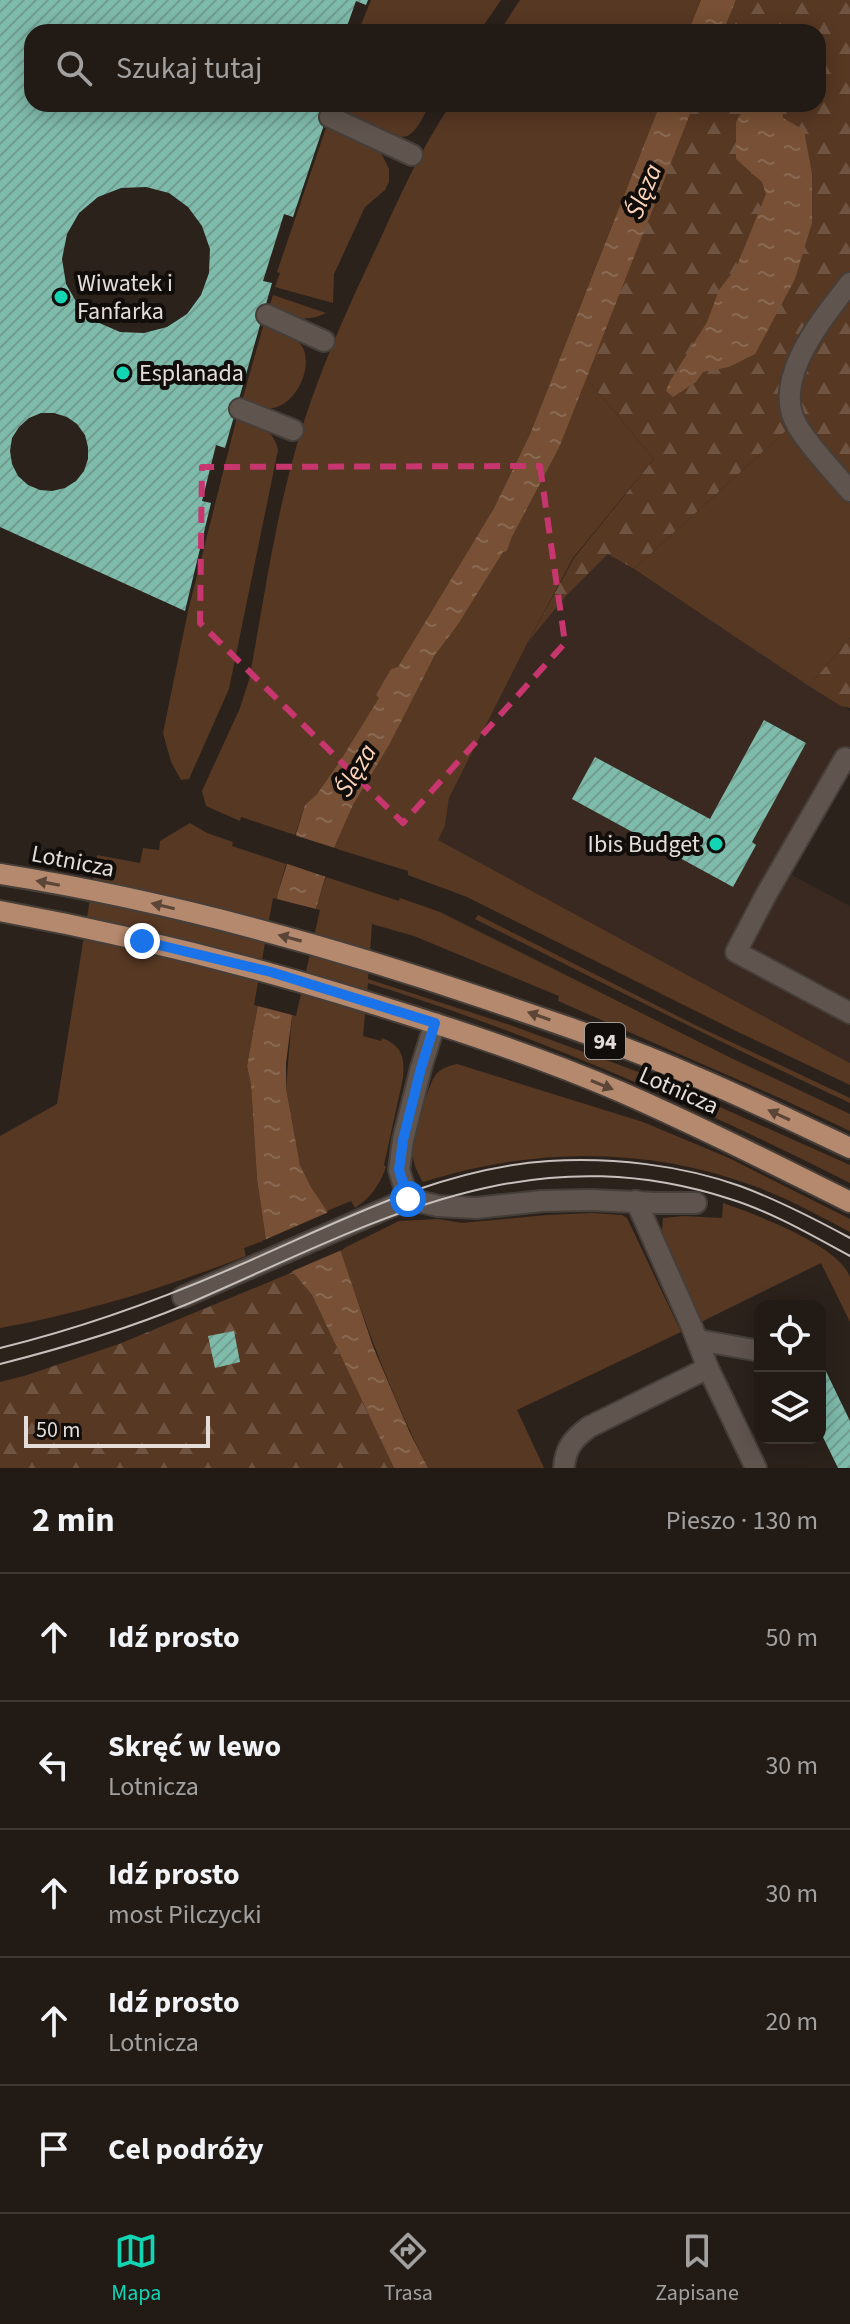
<!DOCTYPE html>
<html lang="pl">
<meta charset="utf-8">
<style>
body{margin:0;font-family:"Source Sans 3",sans-serif;background:#29231e;color:#f1f3f6}
.controls{position:absolute;right:24px;bottom:24px;display:grid;overflow:hidden;border-radius:16px;box-shadow:0 4px 20px #0003}
.controls button{width:72px;height:72px;display:grid;place-items:center;padding:0;border:0;border-bottom:2px solid #3e3834;background:#211a15;color:#f1f3f6;font:40px sans-serif}
.scale{position:absolute;left:24px;bottom:20px;width:186px;box-sizing:border-box;padding-left:8px;border:4px solid #e4ddd9;border-top:0;font-size:22px;line-height:28px;white-space:nowrap;color:#e4ddd9;-webkit-text-stroke:6px #110d0a;paint-order:stroke}
.stop{position:absolute;width:24px;height:24px;margin:-18px;border:6px solid #1a73e8;border-radius:50%;background:#fff}
.stop.end{background:#1a73e8;border-color:#fff;box-shadow:0 2px 8px #0008}
.list{margin:0;padding:0;list-style:none}
h2{display:flex;justify-content:space-between;align-items:center;height:104px;margin:0;padding:0 32px;font-size:34px}
h2 small{font-size:26px;font-weight:400;color:#a2a1a0}
.list li{display:grid;grid-template-columns:52px 1fr auto;gap:24px;align-items:center;box-sizing:border-box;height:128px;padding:0 32px;border-top:2px solid #3e3834}
.list b{display:block;font-size:30px;white-space:nowrap}
.list p{margin:0;font-size:26px;white-space:nowrap;color:#a2a1a0}
.list em{font-size:26px;font-style:normal;color:#a2a1a0}
.icon{flex:none;width:44px;height:44px;fill:none;stroke:currentColor;stroke-width:2;stroke-linecap:round;stroke-linejoin:round}
.map{position:relative;flex:none;width:850px;height:1468px;overflow:hidden}
.search{position:absolute;background:#211a15;box-shadow:0 4px 20px #0003;left:24px;right:24px;top:24px;height:88px;display:flex;align-items:center;gap:20px;box-sizing:border-box;padding:0 28px;border-radius:24px;color:#a2a1a0;font-size:30px}
.sheet{height:744px;background:#211a15}
nav{display:flex;justify-content:space-around;align-items:center;box-sizing:border-box;height:112px;border-top:2px solid #3e3834;background:#211a15;font-size:22px;color:#a2a1a0}
nav a{display:grid;justify-items:center;gap:4px}
nav .on{color:#12d5b4}
.map>svg:first-child{display:block}
</style>
<div class="map">
<svg width="850" height="1468" viewBox="0 0 850 1468">
<defs>
<pattern id="forest-firs" width="22" height="20" patternUnits="userSpaceOnUse" patternTransform="scale(2)"><rect width="22" height="20" fill="#573823"/><path d="M5 1l3.5 6h-7zM16 11l3.5 6h-7z" fill="#6f5442"/></pattern>
<pattern id="water-ripples" width="26" height="14" patternUnits="userSpaceOnUse" patternTransform="scale(2)"><rect width="26" height="14" fill="#775035"/><path d="M2 4q2-2 4 0t4 0M15 11q2-2 4 0t4 0" fill="none" stroke="#8a6952"/></pattern>
<pattern id="building-hatch" width="6" height="6" patternUnits="userSpaceOnUse" patternTransform="scale(2)"><rect width="6" height="6" fill="#7fbbab"/><path d="M-1 1l2-2M0 6l6-6M5 7l2-2" fill="none" stroke="#709d90"/></pattern>
</defs>
<rect width="100%" height="100%" fill="#2c221c"/>
<path fill="#392920" d="M 609,553 L 850,711 L 850,768 L 788,873 L 850,906 L 850,1063 L 437,840 L 445,826 L 449,798 L 528,642 L 566,596 Z"/>
<path fill="#573823" d="M 371,0 L 501,0 L 479,32 L 358,32 Z
M 520,0 L 701,0 L 688,32 L 499,32 Z
M 335,104 L 430,104 C 424,114 418,131 407,136 C 393,141 348,117 333,110 Z
M 451,104 L 660,104 L 530,434 L 494,508 L 398,668 L 391,669 L 380,698 L 340,761 L 317,794 L 305,805 L 295,835 L 241,817 L 240,821 L 206,806 L 202,791 L 240,708 L 249,680 C 263,606 273,531 293,459 C 313,384 345,314 378,244 C 400,196 421,148 451,104 Z
M 327,125 L 379,149 L 389,169 L 389,182 L 385,190 L 365,207 L 334,274 L 333,303 L 275,287 L 280,273 L 277,272 Z
M 273,295 L 326,313 C 303,324 291,316 269,308 Z
M 264,323 C 278,328 293,333 302,346 C 314,367 296,404 273,408 C 262,410 252,405 242,401 Z
M 585,377 L 654,459 L 573,558 L 528,642 L 449,798 L 445,826 L 438,840 L 850,1063 L 850,1085 L 738,1032 L 467,897 L 408,875 L 408,871 L 334,848 L 353,805 L 388,745 L 435,655 L 457,626 L 503,551 L 507,551 L 512,537 L 559,448 Z
M 237,417 C 256,425 274,428 278,450 L 229,689 L 189,779 L 181,780 L 171,762 L 163,733 L 188,611 Z
M 789,428 L 850,491 L 850,638 L 809,686 L 634,569 Z
M 190,823 L 207,833 L 233,842 L 232,846 L 286,864 L 278,893 L 247,1066 L 251,1085 L 257,1179 L 266,1240 L 244,1248 L 246,1256 C 167,1287 84,1313 0,1328 L 0,1136 L 57,1104 L 97,855 L 140,863 L 143,848 L 159,850 L 160,841 Z
M 326,877 L 399,901 L 400,898 L 440,912 L 731,1058 L 850,1114 L 850,1131 L 780,1098 L 558,1001 L 559,996 L 414,936 L 372,924 L 368,979 L 510,1025 L 655,1078 L 850,1165 L 850,1183 C 694,1104 535,1035 368,983 L 363,1036 L 381,1041 L 382,1038 C 402,1046 405,1057 403,1078 L 384,1165 L 386,1167 C 380,1184 371,1198 355,1208 L 351,1201 L 327,1211 L 311,1187 L 300,1165 L 286,1088 L 292,1016 L 317,905 Z
M 478,915 L 699,1027 L 850,1098 L 850,1103 C 724,1044 600,982 475,919 Z
M 457,1064 L 643,1122 L 729,1158 L 850,1219 L 850,1232 C 820,1216 789,1199 757,1187 C 648,1146 533,1147 423,1182 C 418,1173 412,1163 413,1151 C 414,1138 427,1087 435,1076 C 440,1068 449,1066 457,1064 Z
M 723,1203 C 752,1213 842,1246 850,1278 C 850,1291 850,1309 850,1322 L 821,1263 L 701,1322 L 664,1240 L 662,1230 L 663,1218 L 683,1216 L 722,1218 Z
M 592,1213 L 622,1215 L 627,1218 L 681,1332 L 517,1410 L 544,1468 L 428,1468 C 392,1397 366,1326 340,1250 L 399,1221 L 438,1219 L 462,1223 L 547,1215 Z"/>
<path fill="url(#forest-firs)" d="M 736,0 L 850,0 L 850,491 L 789,428 L 634,569 L 608,554 L 566,596 L 528,642 L 574,558 L 654,459 L 585,377 L 694,104 L 818,104 L 818,32 L 723,32 Z
M 850,638 L 850,708 L 841,706 L 809,686 Z
M 293,1272 L 312,1295 L 394,1468 L 0,1468 L 0,1382 L 24,1376 L 119,1344 Z"/>
<path fill="url(#water-ripples)" d="M 701,0 L 736,0 L 723,32 L 688,32 Z
M 660,104 L 694,104 L 559,448 L 512,537 L 507,551 L 503,552 L 457,626 L 435,655 L 389,745 L 353,805 L 334,848 L 317,905 L 292,1016 L 286,1063 L 286,1088 L 300,1165 L 311,1187 L 327,1211 L 374,1349 L 410,1433 L 428,1468 L 394,1468 L 312,1295 L 266,1240 L 257,1179 L 251,1085 L 247,1066 L 278,893 L 305,805 L 317,794 L 340,761 L 379,698 L 376,695 L 391,669 L 398,667 L 494,508 L 530,434 Z
M 747,104 L 781,104 L 783,118 L 804,130 L 812,174 L 812,223 L 795,279 L 755,354 L 729,367 L 703,372 L 696,382 L 673,397 L 666,391 L 670,381 L 707,322 L 719,290 L 736,268 L 766,194 L 762,182 L 736,159 L 736,122 Z"/>
<path fill="#2c221c" d="M 291,834 L 338,849 L 329,878 L 282,862 Z
M 273,898 L 320,910 L 296,1016 L 254,1005 Z
M 331,1211 L 344,1249 L 288,1273 L 262,1241 Z"/>
<path fill="url(#building-hatch)" fill-rule="evenodd" d="M 0,0 L 368,0 L 366,5 L 356,1 L 345,32 L 32,32 L 32,104 L 331,104 L 293,217 L 284,214 L 263,281 L 272,283 L 225,448 L 216,445 L 202,501 L 211,503 L 185,611 L 0,527 ZM 146,187 L 169,193 L 188,207 L 202,226 L 210,249 L 209,273 L 201,295 L 187,314 L 167,327 L 144,333 L 120,332 L 97,322 L 78,305 L 66,284 L 62,259 L 67,234 L 79,213 L 98,197 L 121,188 ZM 41,413 L 54,413 L 67,417 L 77,424 L 85,435 L 88,447 L 88,459 L 84,471 L 76,481 L 65,488 L 52,491 L 40,490 L 28,485 L 18,476 L 12,464 L 10,451 L 12,438 L 19,427 L 29,418 Z
M 764,720 L 806,743 L 752,842 L 756,845 L 733,887 L 572,799 L 595,757 L 710,819 Z
M 234,1331 L 240,1362 L 215,1368 L 208,1336 Z
M 820,1359 L 850,1421 L 850,1468 L 838,1468 L 820,1431 Z"/>
<g fill="none" stroke-linecap="round" stroke-linejoin="round">
<defs>
<path id="minor" d="M 330,117 L 412,155
M 850,283 C 823,318 769,381 798,427 C 812,450 833,470 850,491
M 267,315 L 324,341
M 240,409 L 293,430
M 845,758 L 767,893 L 736,952 L 850,1013
M 408,1199 L 399,1170 L 403,1140 L 421,1068 L 435,1023
M 636,1201 L 692,1327 L 708,1368 L 756,1468
M 183,1297 L 408,1199 L 438,1206 L 476,1208 L 542,1201 L 591,1200 L 657,1203 L 696,1203
M 698,1340 L 760,1351
M 564,1468 C 565,1448 574,1438 589,1427 L 708,1368"/>
<path id="major" d="M 0,874 C 165,900 328,945 486,999 C 557,1023 628,1047 696,1077 C 748,1099 799,1124 850,1148
M 0,911 C 115,932 229,960 341,994 C 436,1023 530,1053 621,1092 C 699,1126 774,1164 850,1202"/>
</defs>
<use href="#minor" stroke="#463e39" stroke-width="24"/>
<use href="#major" stroke="#463e39" stroke-width="24"/>
<use href="#minor" stroke="#60554e" stroke-width="20"/>
<use href="#major" stroke="#b5896d" stroke-width="20"/>
<path stroke="#c7c0bc" stroke-width="2" d="M 0,1348 C 82,1328 157,1301 235,1267 C 336,1224 437,1168 549,1161 C 612,1157 681,1165 740,1186 C 778,1200 815,1219 850,1238
M 0,1364 C 63,1348 125,1330 185,1305 C 369,1226 522,1132 730,1199 C 772,1212 811,1235 850,1256"/>
</g>
<defs><path id="oneway-solid" d="M-6-.8H1V-3.2L6.5 0L1 3.2V.8H-6Z" transform="scale(2)"/></defs>
<g fill="#5b4537">
<use href="#oneway-solid" transform="translate(48 883) rotate(-169)"/>
<use href="#oneway-solid" transform="translate(163 906) rotate(-167)"/>
<use href="#oneway-solid" transform="translate(290 938) rotate(-165)"/>
<use href="#oneway-solid" transform="translate(539 1016) rotate(-161)"/>
<use href="#oneway-solid" transform="translate(602 1085) rotate(22)"/>
<use href="#oneway-solid" transform="translate(779 1115) rotate(-155)"/>
</g>
<g fill="none" stroke-linecap="round" stroke-linejoin="round">
<path stroke="#1a73e8" stroke-width="10" d="M 142,941 L 271,972 L 435,1023 L 421,1068 L 403,1140 L 399,1170 L 408,1199"/>
</g>
<path fill="none" stroke="#c7366e" stroke-width="6" stroke-dasharray="16 10" stroke-linejoin="round" d="M 540,466 L 565,643 L 403,823 L 200,623 L 202,467 Z"/>
<g fill="#12d5b4" stroke="#110d0a" stroke-width="3">
<circle cx="61" cy="297" r="8"/>
<circle cx="123" cy="373" r="8"/>
<circle cx="716" cy="844" r="8"/>
</g>
<g text-anchor="middle" stroke-width="8" stroke-linejoin="round" paint-order="stroke">
<rect fill="#110d0a" stroke="#a59f9b" stroke-width="2" x="585" y="1023" width="40" height="36" rx="6"/>
<g font-size="22" font-weight="bold" fill="#e4ddd9">
<text x="605" y="1049">94</text>
</g>
<g font-size="24" fill="#e4ddd9" stroke="#110d0a" text-anchor="start">
<text x="77" y="291">Wiwatek i<tspan x="77" dy="28">Fanfarka</tspan></text>
<text x="139" y="381">Esplanada</text>
<text x="700" y="852" text-anchor="end">Ibis Budget</text>
</g>
<g font-size="24" fill="#e4ddd9" stroke="#110d0a">
<text transform="translate(73 861) rotate(11)" y="8">Lotnicza</text>
<text transform="translate(679 1090) rotate(24)" y="8">Lotnicza</text>
</g>
<g font-size="26" font-style="italic" fill="#fcd3b9" stroke="#110d0a">
<text transform="translate(643 191) rotate(-68)" y="9">Ślęza</text>
<text transform="translate(355 770) rotate(-59)" y="9">Ślęza</text>
</g>
</g>
</svg>
<div class="controls">
<button><svg class="icon" aria-label="locate" viewBox="0 0 24 24"><circle cx="12" cy="12" r="6"/><path d="M12 2v4M12 18v4M2 12h4M18 12h4"/></svg></button>
<button><svg class="icon" aria-label="layers" viewBox="0 0 24 24"><path d="M12 4l9 5-9 5-9-5zM3 14l9 5 9-5"/></svg></button>
</div>
<div class="scale">50 m</div>
<div class="stop" style="left:408px;top:1199px"></div>
<div class="stop end" style="left:142px;top:941px"></div>
<div class="search"><svg class="icon" aria-label="search" viewBox="0 0 24 24"><circle cx="10" cy="10" r="6"/><path d="M15 15l6 6"/></svg>Szukaj tutaj</div>
</div>
<section class="sheet">
<h2>2 min<small>Pieszo · 130 m</small></h2>
<ul class="list">
<li><svg class="icon" aria-label="ahead" viewBox="0 0 24 24"><path d="M12 20V5M6 11l6-6 6 6"/></svg><div><b>Idź prosto</b></div><em>50 m</em></li>
<li><svg class="icon" aria-label="left" viewBox="0 0 24 24"><path d="M17 20v-9H6M10 6l-5 5 5 5"/></svg><div><b>Skręć w lewo</b><p>Lotnicza</p></div><em>30 m</em></li>
<li><svg class="icon" aria-label="ahead" viewBox="0 0 24 24"><path d="M12 20V5M6 11l6-6 6 6"/></svg><div><b>Idź prosto</b><p>most Pilczycki</p></div><em>30 m</em></li>
<li><svg class="icon" aria-label="ahead" viewBox="0 0 24 24"><path d="M12 20V5M6 11l6-6 6 6"/></svg><div><b>Idź prosto</b><p>Lotnicza</p></div><em>20 m</em></li>
<li><svg class="icon" aria-label="arrive" viewBox="0 0 24 24"><path d="M6 21V4h12l-3 4 3 4H6"/></svg><div><b>Cel podróży</b></div></li>
</ul>
</section>
<nav>
<a class="on"><svg class="icon" aria-label="map" viewBox="0 0 24 24"><path d="M3 6l6-2 6 2 6-2v14l-6 2-6-2-6 2zM9 4v14M15 6v14"/></svg>Mapa</a>
<a><svg class="icon" aria-label="directions" viewBox="0 0 24 24"><path d="M12 3l9 9-9 9-9-9zM9 14v-3h6M13 9l2 2-2 2"/></svg>Trasa</a>
<a><svg class="icon" aria-label="saved" viewBox="0 0 24 24"><path d="M7 4h10v16l-5-4-5 4z"/></svg>Zapisane</a>
</nav>
